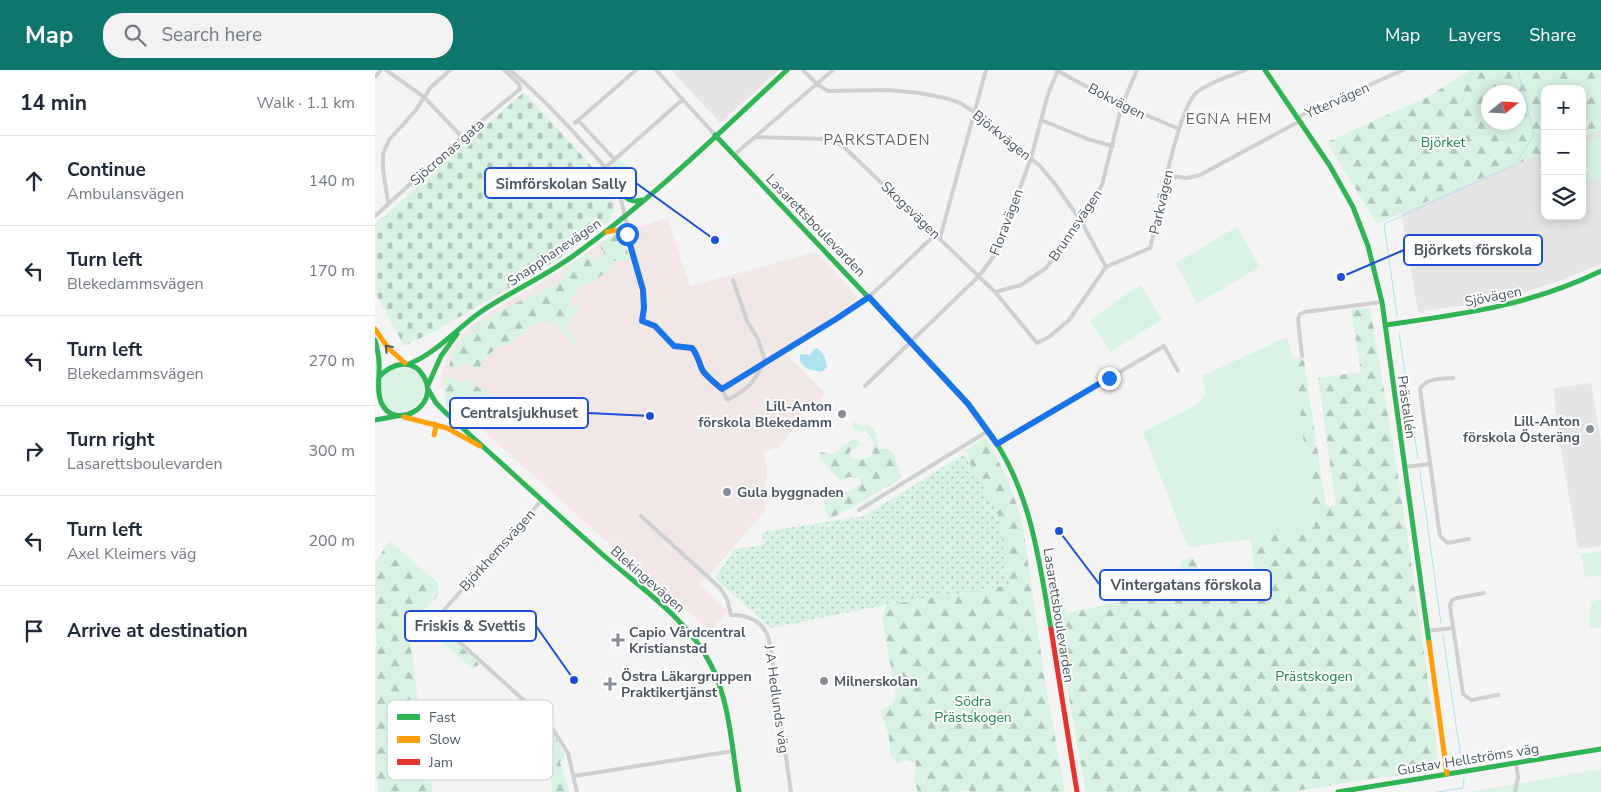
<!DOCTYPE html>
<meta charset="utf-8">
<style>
body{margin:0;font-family:"Nunito Sans",sans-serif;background:#f2f2f3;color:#1f2937}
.controls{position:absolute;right:15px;top:15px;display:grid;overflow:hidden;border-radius:10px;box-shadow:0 2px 12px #0003}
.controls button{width:45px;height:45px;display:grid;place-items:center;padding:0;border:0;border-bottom:1px solid #e0e1e3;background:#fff;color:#1f2937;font:25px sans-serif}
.compass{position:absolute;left:1106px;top:15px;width:45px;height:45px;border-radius:50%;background:#fff;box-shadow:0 2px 12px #0003;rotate:72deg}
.stop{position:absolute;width:15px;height:15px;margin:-11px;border:4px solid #1a73e8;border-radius:50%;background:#fff}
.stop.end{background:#1a73e8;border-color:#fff;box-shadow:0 1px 5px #0008}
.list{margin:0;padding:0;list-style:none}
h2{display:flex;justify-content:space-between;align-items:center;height:65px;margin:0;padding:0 20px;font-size:21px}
h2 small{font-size:16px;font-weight:400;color:#747a83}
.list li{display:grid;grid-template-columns:32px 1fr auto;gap:15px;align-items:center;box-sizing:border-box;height:90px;padding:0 20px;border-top:1px solid #e0e1e3}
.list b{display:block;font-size:19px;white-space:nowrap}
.list p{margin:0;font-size:16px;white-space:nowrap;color:#747a83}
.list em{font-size:16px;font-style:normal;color:#747a83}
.icon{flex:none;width:28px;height:28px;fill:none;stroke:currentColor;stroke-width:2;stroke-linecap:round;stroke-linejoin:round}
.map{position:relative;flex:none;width:1226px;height:722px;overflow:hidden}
header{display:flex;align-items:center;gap:30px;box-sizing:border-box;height:70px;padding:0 25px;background:#0f766e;color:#fff}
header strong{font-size:24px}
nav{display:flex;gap:28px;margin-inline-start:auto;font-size:18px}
.search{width:350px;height:45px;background:#f2f2f3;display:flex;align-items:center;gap:12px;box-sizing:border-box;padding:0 18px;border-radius:20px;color:#747a83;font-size:19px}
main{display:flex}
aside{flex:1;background:#fff}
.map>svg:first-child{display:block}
</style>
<header>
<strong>Map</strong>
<div class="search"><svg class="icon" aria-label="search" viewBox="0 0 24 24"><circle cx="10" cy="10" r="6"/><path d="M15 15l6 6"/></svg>Search here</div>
<nav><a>Map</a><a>Layers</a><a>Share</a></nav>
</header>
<main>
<aside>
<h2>14 min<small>Walk · 1.1 km</small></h2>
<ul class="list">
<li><svg class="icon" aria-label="ahead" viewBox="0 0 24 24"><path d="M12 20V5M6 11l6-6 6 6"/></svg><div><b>Continue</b><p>Ambulansvägen</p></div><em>140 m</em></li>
<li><svg class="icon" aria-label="left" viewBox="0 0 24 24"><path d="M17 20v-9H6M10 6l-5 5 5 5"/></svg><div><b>Turn left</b><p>Blekedammsvägen</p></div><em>170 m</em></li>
<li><svg class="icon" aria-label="left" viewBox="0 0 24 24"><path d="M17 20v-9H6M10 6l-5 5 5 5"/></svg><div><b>Turn left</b><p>Blekedammsvägen</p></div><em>270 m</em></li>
<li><svg class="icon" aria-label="right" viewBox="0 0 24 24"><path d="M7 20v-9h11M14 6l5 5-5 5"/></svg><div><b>Turn right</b><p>Lasarettsboulevarden</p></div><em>300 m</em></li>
<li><svg class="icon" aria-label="left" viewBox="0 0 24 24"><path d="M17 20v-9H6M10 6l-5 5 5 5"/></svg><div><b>Turn left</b><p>Axel Kleimers väg</p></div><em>200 m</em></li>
<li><svg class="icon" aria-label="arrive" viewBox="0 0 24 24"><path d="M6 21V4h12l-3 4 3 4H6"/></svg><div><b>Arrive at destination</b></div></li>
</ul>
</aside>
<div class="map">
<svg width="1226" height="722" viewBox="0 0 1226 722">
<defs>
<pattern id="forest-firs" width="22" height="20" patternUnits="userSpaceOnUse" patternTransform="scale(1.25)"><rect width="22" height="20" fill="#d9f2e3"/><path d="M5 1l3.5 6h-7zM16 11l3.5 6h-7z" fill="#b2c7bb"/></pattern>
<pattern id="cemetery-stones" width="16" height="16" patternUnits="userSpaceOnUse" patternTransform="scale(1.25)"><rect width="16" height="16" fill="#d9f2e3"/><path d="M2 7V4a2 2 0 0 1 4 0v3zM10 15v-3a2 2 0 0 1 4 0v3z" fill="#b2c7bb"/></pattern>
<pattern id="garden-dots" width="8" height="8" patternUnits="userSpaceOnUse" patternTransform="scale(1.25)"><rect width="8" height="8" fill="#d9f2e3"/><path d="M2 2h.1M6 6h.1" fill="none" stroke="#b2c7bb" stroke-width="1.8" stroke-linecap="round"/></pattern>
</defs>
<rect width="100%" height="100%" fill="#f4f4f4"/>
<path fill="#e6e5e6" d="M 296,0 L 404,0 L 345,53 Z
M 1226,60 L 1226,194 L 1184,211 L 1125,230 L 1043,242 L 1026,143 L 1084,117 L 1170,83 L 1170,146 L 1207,146 L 1207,68 Z
M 1216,313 L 1226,372 L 1226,476 L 1203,479 L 1181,350 L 1179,318 Z"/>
<path fill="#f1e7e6" d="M 293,148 L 315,216 L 441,182 L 483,228 L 439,260 L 406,279 L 450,323 L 442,333 L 428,342 L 421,355 L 404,377 L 388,382 L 392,400 L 389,433 L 392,439 L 325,515 L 353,541 L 336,561 L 230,470 L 99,352 L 65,317 L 66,306 L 76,278 L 92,259 L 114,243 L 171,210 L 242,163 Z"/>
<path fill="#d9f2e3" d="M 1226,66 L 1226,107 L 1208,113 L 1207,72 Z
M 245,89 L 259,105 L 257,108 L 261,112 L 258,115 L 264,122 L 257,124 L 254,123 L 247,110 L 237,96 Z
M 862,157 L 885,197 L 822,233 L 801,193 Z
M 765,215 L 787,249 L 736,282 L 715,250 Z
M 912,267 L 918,289 L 940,457 L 876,469 L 813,477 L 768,362 L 820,336 L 831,324 L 827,306 Z
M3 319a23 23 0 1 1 46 0a23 23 0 1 1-46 0Z
M 1226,481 L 1226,505 L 1210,507 L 1206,484 Z
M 1222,530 L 1226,530 L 1226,557 L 1215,558 L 1214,545 L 1217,532 Z
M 1226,699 L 1226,722 L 1095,722 Z"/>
<path fill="url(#forest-firs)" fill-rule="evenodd" d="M 1096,0 L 1226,0 L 1226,60 L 1207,68 L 1207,19 L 1170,19 L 1170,83 L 1084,117 L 1002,154 L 952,72 L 1052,27 ZM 1114,22 L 1144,22 L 1144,52 L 1114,52 Z
M 242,162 L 249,167 L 254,189 L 249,191 L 238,191 L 235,198 L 216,214 L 207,215 L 194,231 L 196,238 L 202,234 L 206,238 L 190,256 L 202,271 L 200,276 L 187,261 L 185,255 L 169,252 L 157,255 L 136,274 L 123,276 L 109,289 L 103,300 L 99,299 L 88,292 L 79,299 L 74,297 C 82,260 118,243 150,229 C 162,224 173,217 185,212 L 190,205 L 192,196 L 213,183 C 217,188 221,190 227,189 L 229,181 L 226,179 L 224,174 Z
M 995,238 C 1021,387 1044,537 1063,687 L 1051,702 L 1003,708 L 914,722 L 711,722 L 676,527 L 687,525 L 692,543 L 798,520 L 807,491 L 817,487 L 836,520 L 880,511 L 876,469 L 940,457 L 918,289 L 925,288 L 929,291 L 951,437 L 961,436 L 943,308 L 986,302 L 976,240 Z
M 70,307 L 91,312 L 96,308 L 99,315 L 121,328 L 118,334 L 109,344 L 114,348 L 108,355 L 100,359 L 95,357 L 70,334 Z
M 480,351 L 486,356 L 493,354 L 499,359 L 504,379 L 512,379 L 518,382 L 526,407 L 521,412 L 457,448 L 453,447 L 450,439 L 449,426 L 469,424 L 486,413 L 484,408 L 474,407 L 465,410 L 461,407 L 444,388 L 446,382 L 457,384 L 478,369 L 483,370 L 485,375 L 474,382 L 475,387 C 483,391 489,390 497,385 L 498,372 L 495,365 L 489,361 L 479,360 L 477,354 Z
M 611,367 L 632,408 L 647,449 L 670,612 L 690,722 L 595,722 L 594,720 L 577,722 L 543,722 L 539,708 L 541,693 L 529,690 L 523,693 L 518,690 L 515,685 L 514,667 L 506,641 L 517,633 L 521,625 L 507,547 L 511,535 L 634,515 L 591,380 Z
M 14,470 L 63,513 L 64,525 L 50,539 L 55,547 L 104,594 L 99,600 L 49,556 L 34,563 L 47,664 L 58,722 L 3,722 L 0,698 L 0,577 L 2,576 L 0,560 L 0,494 Z
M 175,657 L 190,685 L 185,692 L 194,722 L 177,722 L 174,692 L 168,670 Z"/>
<path fill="url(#cemetery-stones)" d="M 149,22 L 233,114 L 238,127 L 239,142 L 233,152 L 212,168 L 182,190 L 64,259 L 29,276 L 0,222 L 0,154 Z"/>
<path fill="url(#garden-dots)" d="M 589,384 L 623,443 L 634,515 L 515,534 L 396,558 L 340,508 L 359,479 L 388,475 L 387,462 L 489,446 Z"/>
<path fill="#aee2f0" d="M 442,278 C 449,283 451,289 452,297 L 447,302 C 437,300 423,298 425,285 L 427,284 L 435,285 L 439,279 Z"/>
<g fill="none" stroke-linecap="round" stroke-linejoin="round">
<path stroke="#aee2f0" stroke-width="1" d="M 1022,246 L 1009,154 L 1141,94 L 1159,65 L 1143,0
M 1024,263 L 1043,389
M 1045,401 L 1066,553
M 1068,565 L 1087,696
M 1062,722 L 1088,718 L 1089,707"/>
<path stroke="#ced0d2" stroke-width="4" d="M 11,0 L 49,27 L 87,67
M 135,0 C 172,31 205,69 237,105 L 242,113 L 268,220 L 269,238 L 267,251 L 280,257 L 299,276 L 315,277 L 319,280 L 328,300 L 332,307 L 347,319 L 352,330 C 373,320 379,312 390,291
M 281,0 L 340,65
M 428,0 L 442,14 L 453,21 L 513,20 L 545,23 L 574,29 L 585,33 L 607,47 L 665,96 L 680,114 L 706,151 L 731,197
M 681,0 L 740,32 L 804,59
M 0,7 L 6,0
M 923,47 L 1028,0
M 203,50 L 240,90
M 666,50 L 715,70 L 738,76
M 200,53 L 261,0
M 380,67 L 452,69 L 468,76 L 620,222 L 662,273 L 674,267 L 694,250 L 731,197 L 775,178 C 783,147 802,41 821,23 C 832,13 856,6 870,0
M 359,85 L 458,0
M 230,98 L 307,30
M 793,106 L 812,108 L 825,105 L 925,51
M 13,133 L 8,99 L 8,84 L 14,70 L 41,40 L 55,18 L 75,0
M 0,146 L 87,67 L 145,19 L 144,14 L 129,0
M 565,168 L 611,0
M 358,210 L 372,251 L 383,269 L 390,291
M 620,222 L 646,215 L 671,198 L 706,151 L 727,115 L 747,35 L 762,0
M 927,286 L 923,249 L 925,244 L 930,242 L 1007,232
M 1078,308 C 1067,309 1051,308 1045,319 L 1065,466 L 1073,473 L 1094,469
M 490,316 L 604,206 L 619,186 L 631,156 L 656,88 L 673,24 L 683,0
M 347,319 L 461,249 L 494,227 L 561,164
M 622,374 L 789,276 L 803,301
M 1029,397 L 1055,394
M 167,430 L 60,550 L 174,653 L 193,683 L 202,722
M 484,440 L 613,361
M 266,446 L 345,518 L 352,529 L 356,545 C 377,545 391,553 395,574 L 416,722
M 1109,523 L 1082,528 L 1077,530 L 1075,536 L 1088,624 L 1096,630 L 1123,625
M 1052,561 L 1078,558
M 199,706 L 358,681
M 1140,722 L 1143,707 L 1141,693"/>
<path stroke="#30b455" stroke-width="5" d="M 890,0 L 955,96 L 978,137 L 993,176 L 1007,232 L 1054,572
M 340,65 L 593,333 C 602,346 613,360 622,374 C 657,429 665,496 676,559
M 244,120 C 251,129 256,133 267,130
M 1010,255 C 1088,244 1154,236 1226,201
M 0,270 C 2,278 4,285 4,293 C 5,306 1,319 6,332 C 18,362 66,337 49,307 C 38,287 17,293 4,307
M 34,294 C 63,282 82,258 107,241 C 137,221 169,207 198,186 C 275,131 343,64 412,0
M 53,315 L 66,286 L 82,264
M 53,319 L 61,333 L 72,344 C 124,391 175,438 227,484 C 265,518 311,547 335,593 C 355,630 357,681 364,722
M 0,350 L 22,346
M 963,722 L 1226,679"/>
<path stroke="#ff9f0a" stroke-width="5" d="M 232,162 C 241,159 248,159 254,167
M 0,259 L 13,278 L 30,293
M 29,347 L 72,358 L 105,376
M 59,354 L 61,357 L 59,365
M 1054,572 L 1072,704"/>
<path stroke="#e5322d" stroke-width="5" d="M 676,559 L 702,722"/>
</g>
<defs><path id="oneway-chevron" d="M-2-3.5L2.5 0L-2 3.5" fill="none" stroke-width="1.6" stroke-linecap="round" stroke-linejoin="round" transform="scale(1.25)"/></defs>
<use stroke="#495b60" href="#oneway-chevron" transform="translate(13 278) rotate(-132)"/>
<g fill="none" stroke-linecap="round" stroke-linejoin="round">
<path stroke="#1a73e8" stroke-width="6" d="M 252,164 L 268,220 L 269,238 L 267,251 L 280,256 L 299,276 L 317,278 C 323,285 324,294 328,301 C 333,308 340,313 347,319 L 461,249 L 494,227 L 593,334 L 622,374 L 734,308"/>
</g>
<g fill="#868d94" stroke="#fff" stroke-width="2">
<circle cx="467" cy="344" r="5"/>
<circle cx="1215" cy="359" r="5"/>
<circle cx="352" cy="422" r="5"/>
<path d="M240.5 562.5h5v5h5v5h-5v5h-5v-5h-5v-5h5z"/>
<circle cx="449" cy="611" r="5"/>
<path d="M232.5 606.5h5v5h5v5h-5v5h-5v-5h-5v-5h5z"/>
</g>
<g text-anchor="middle" stroke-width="4" stroke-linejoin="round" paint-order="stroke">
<g font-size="14" fill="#4a5661" stroke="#fff">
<text transform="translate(962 30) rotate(-24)" y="5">Yttervägen</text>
<text transform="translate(742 31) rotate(27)" y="5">Bokvägen</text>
<text transform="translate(627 65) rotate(39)" y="5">Björkvägen</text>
<text transform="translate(72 82) rotate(-41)" y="5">Sjöcronas gata</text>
<text transform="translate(786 132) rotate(-77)" y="5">Parkvägen</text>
<text transform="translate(536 140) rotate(44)" y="5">Skogsvägen</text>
<text transform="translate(631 152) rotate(-69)" y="5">Floravägen</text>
<text transform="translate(441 155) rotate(46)" y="5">Lasarettsboulevarden</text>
<text transform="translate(700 155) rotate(-56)" y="5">Brunnsvägen</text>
<text transform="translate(179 182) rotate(-34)" y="5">Snapphanevägen</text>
<text transform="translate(1118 226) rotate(-11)" y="5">Sjövägen</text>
<text transform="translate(1032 337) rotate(82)" y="5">Prästallén</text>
<text transform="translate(122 480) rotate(-48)" y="5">Björkhemsvägen</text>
<text transform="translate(273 509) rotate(41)" y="5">Blekingevägen</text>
<text transform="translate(684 545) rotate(81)" y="5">Lasarettsboulevarden</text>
<text transform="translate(402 629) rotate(82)" y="5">J A Hedlunds väg</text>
<text transform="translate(1093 689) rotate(-9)" y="5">Gustav Hellströms väg</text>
</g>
<g font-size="14" fill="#17864f" stroke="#fff">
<text x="1068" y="77">Björket</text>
<text x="939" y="611">Prästskogen</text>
<text x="598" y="636">Södra<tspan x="598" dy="16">Prästskogen</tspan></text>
</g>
<g font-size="14" font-weight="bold" fill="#4a5661" stroke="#fff" text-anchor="start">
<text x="457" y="341" text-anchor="end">Lill-Anton<tspan x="457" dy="16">förskola Blekedamm</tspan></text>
<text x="1205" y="356" text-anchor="end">Lill-Anton<tspan x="1205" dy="16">förskola Österäng</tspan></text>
<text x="362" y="427">Gula byggnaden</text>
<text x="254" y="567">Capio Vårdcentral<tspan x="254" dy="16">Kristianstad</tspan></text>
<text x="246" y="611">Östra Läkargruppen<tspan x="246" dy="16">Praktikertjänst</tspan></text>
<text x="459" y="616">Milnerskolan</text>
</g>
<g font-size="15" letter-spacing="1" fill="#5f6368" stroke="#fff">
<text x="854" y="54">EGNA HEM</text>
<text x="502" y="75">PARKSTADEN</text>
</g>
</g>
<rect x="12" y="630" width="166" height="80" rx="8" fill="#fff" stroke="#c9ccd0" stroke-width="1"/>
<rect x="22" y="644" width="23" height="6" fill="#30b455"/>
<rect x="22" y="666" width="23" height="7" fill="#ff9f0a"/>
<rect x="22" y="689" width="23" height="6" fill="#e5322d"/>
<g font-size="14" fill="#4a5661">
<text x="54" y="652">Fast</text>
<text x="54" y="674">Slow</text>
<text x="54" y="697">Jam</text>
</g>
<path fill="none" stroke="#1d4ed8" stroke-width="2" d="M340 170L261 113M966 207L1029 180M275 346L213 343M684 461L725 515M199 610L161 556"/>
<g fill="#1d4ed8" stroke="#fff" stroke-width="2">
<circle cx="340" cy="170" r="5"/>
<circle cx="966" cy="207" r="5"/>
<circle cx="275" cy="346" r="5"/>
<circle cx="684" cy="461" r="5"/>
<circle cx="199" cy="610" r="5"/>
</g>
<g fill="#fff" stroke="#1d4ed8" stroke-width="2">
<rect x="110" y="98" width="151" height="30" rx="5"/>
<rect x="1029" y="165" width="138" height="30" rx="5"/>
<rect x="75" y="328" width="138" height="30" rx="5"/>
<rect x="725" y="500" width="171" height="30" rx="5"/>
<rect x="30" y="541" width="131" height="30" rx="5"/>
</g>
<g font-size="15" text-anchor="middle" font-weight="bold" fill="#4a5661">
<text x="186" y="119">Simförskolan Sally</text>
<text x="1098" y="185">Björkets förskola</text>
<text x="144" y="348">Centralsjukhuset</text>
<text x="811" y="520">Vintergatans förskola</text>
<text x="95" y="561">Friskis &amp; Svettis</text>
</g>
</svg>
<div class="controls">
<button>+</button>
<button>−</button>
<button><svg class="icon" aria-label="layers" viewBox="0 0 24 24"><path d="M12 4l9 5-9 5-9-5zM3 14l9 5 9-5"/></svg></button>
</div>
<svg class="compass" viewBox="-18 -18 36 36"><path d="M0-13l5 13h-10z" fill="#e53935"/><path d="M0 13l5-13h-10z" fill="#747a83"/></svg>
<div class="stop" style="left:252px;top:164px"></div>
<div class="stop end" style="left:734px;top:308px"></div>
</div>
</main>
